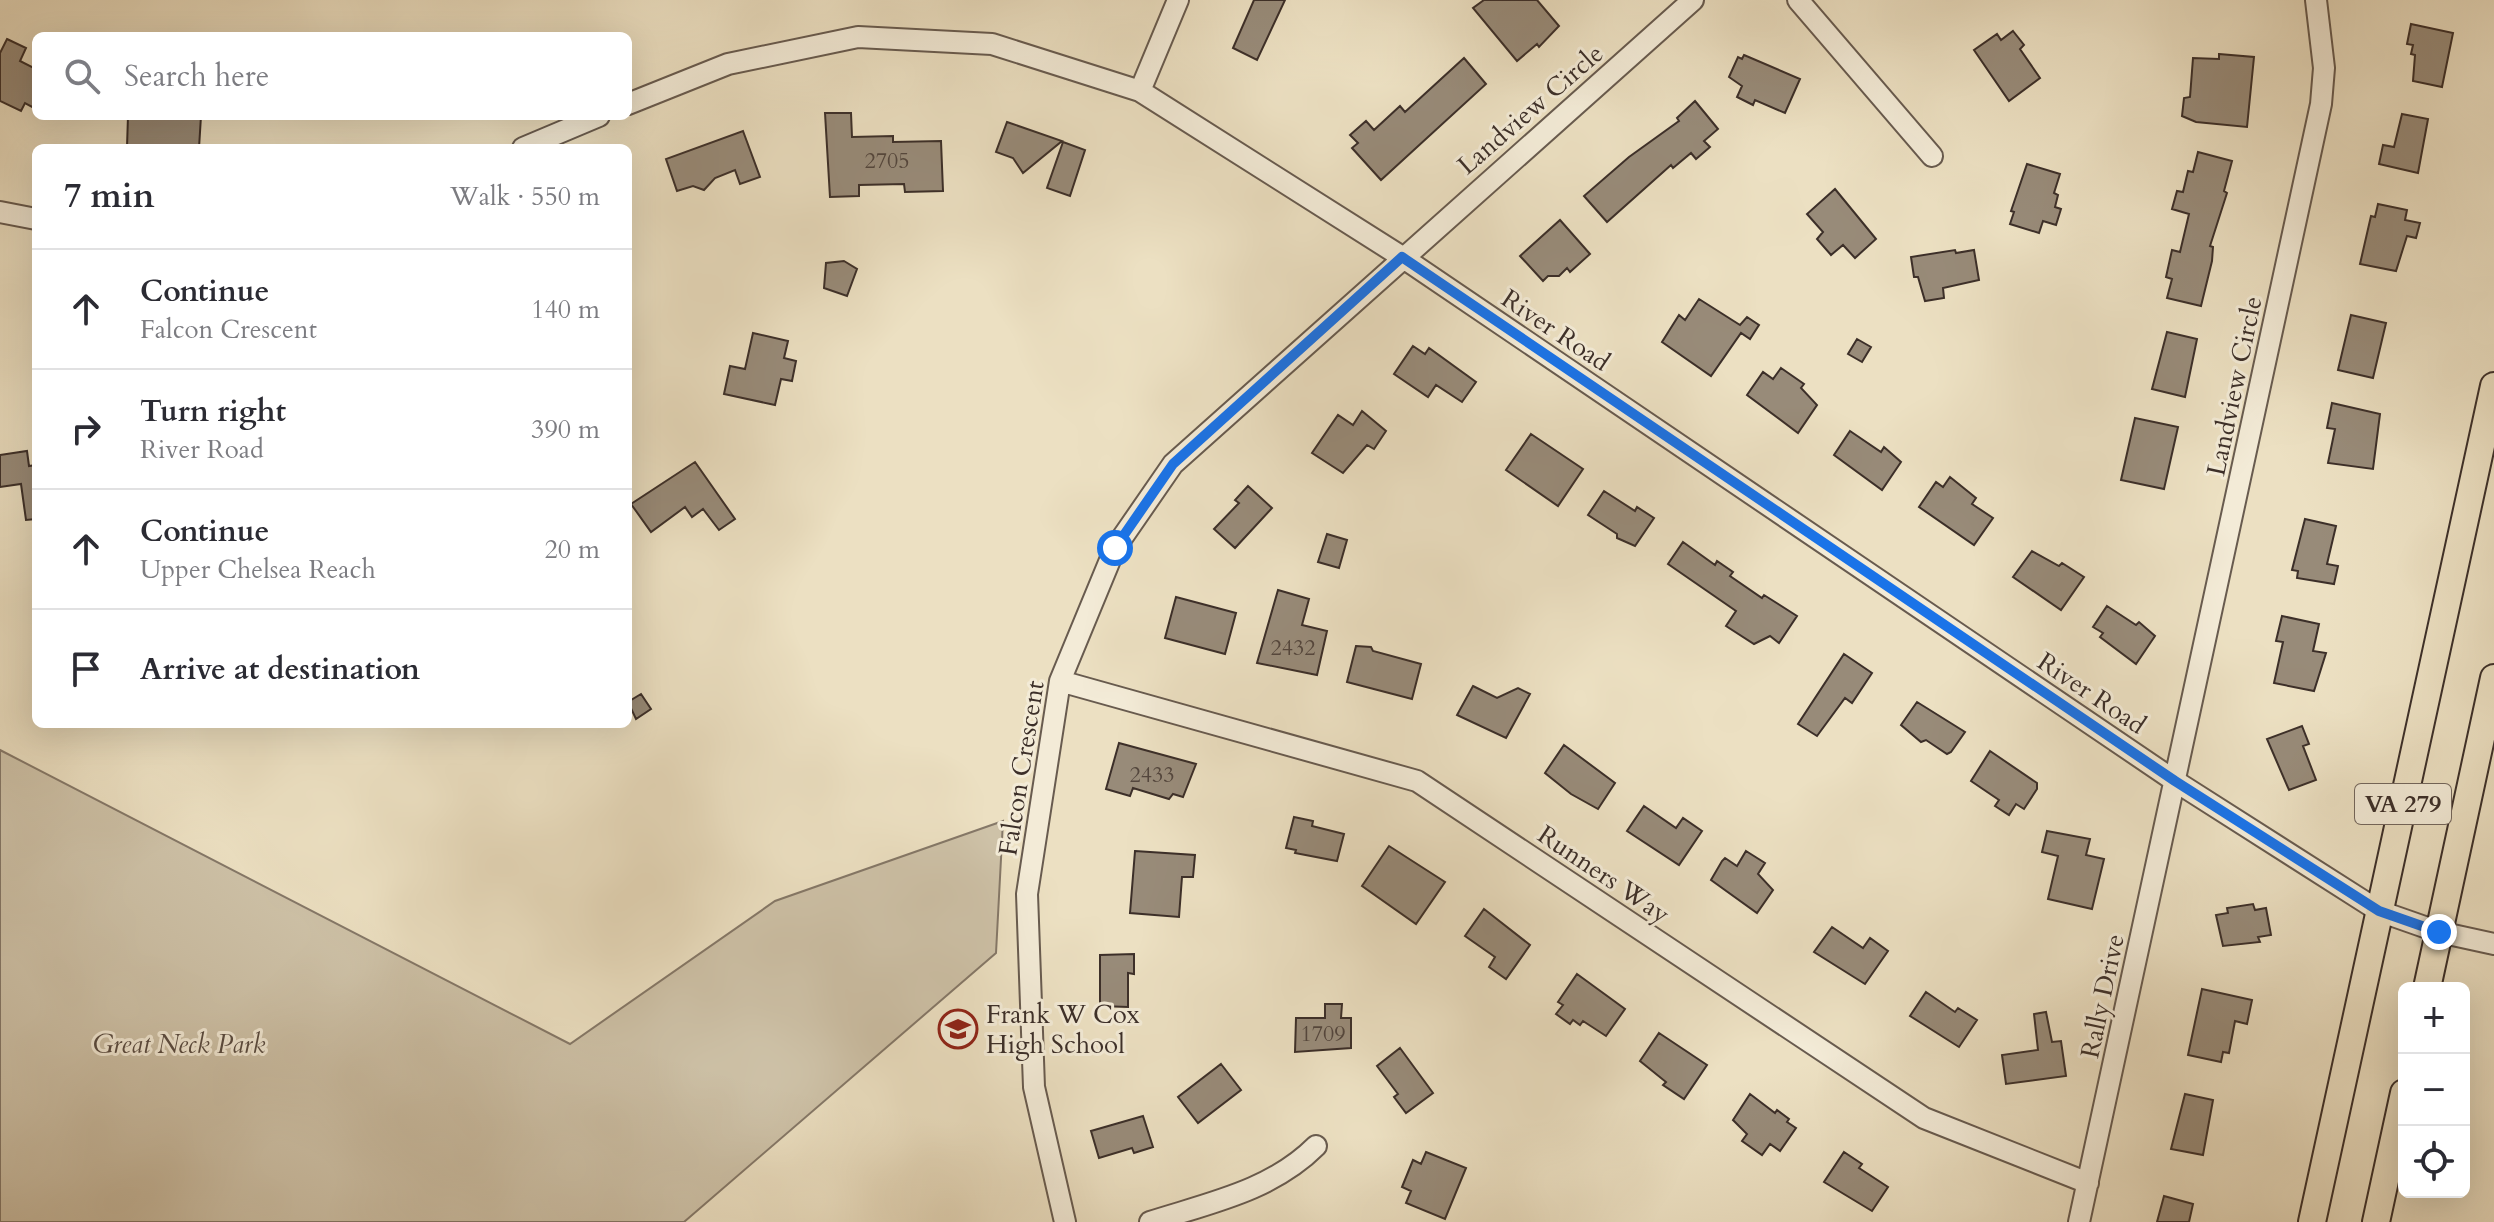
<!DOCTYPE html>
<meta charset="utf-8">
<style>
body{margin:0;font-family:Cardo,serif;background:#f7f7f7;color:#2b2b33}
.controls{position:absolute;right:24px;bottom:24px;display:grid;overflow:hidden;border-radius:12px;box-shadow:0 8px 32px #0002}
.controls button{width:72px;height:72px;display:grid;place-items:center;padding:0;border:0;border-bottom:2px solid #e1e1e2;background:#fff;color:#2b2b33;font:40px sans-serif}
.stop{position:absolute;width:24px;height:24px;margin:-18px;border:6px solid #1a73e8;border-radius:50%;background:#fff}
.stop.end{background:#1a73e8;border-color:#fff;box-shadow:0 2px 8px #0008}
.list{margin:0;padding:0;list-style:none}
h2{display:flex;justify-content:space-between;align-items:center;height:104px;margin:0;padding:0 32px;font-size:34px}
h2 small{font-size:26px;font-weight:400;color:#7c7c81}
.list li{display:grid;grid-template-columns:52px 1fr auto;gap:24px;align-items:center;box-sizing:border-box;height:120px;padding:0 32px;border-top:2px solid #e1e1e2}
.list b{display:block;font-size:30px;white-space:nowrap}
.list p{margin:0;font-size:26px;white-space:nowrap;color:#7c7c81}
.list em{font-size:26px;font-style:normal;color:#7c7c81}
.icon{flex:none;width:44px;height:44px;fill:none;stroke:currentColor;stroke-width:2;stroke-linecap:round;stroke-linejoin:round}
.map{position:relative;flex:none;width:2494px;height:1222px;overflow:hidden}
.search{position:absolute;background:#fff;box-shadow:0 8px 32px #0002;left:32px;top:32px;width:600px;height:88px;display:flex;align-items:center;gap:20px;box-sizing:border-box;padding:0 28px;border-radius:12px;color:#7c7c81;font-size:30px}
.panel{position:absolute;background:#fff;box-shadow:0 8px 32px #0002;left:32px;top:144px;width:600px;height:584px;border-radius:12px}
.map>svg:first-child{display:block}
</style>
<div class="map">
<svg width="2494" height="1222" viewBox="0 0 2494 1222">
<rect width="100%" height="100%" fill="#ece0c2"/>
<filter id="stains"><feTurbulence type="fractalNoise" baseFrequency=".0025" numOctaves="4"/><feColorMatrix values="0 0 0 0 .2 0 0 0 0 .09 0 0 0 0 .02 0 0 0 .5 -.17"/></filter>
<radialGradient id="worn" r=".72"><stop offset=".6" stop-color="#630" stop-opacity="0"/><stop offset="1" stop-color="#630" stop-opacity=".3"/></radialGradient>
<path fill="#cec2a8" stroke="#857868" stroke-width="2" d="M 0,750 L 570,1044 L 775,901 L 1003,821 L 996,953 L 684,1222 L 0,1222 Z"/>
<path fill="#988b79" stroke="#3c2f29" stroke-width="2" d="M 1254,0 L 1285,0 L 1257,60 L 1233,48 Z
M 1484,0 L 1537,0 L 1559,26 L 1539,47 L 1537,44 L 1517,61 L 1473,8 Z
M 2411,24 L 2453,33 L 2442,87 L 2413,81 L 2415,55 L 2411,54 L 2413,45 L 2407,44 Z
M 2013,31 L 2024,45 L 2020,49 L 2040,78 L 2009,101 L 1974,50 L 1997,34 L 2001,40 Z
M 7,39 L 26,48 L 20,61 L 36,69 L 36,109 L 25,103 L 21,111 L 0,101 L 0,53 Z
M 2219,54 L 2254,57 L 2247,127 L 2196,122 L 2182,116 L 2184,98 L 2190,97 L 2193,58 L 2219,59 Z
M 1744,55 L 1800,79 L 1785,113 L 1755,100 L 1753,105 L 1737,97 L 1742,86 L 1729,77 L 1738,57 L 1742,59 Z
M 1464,58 L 1486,84 L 1381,180 L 1352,148 L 1358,143 L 1350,135 L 1366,121 L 1374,130 L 1400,106 L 1405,112 Z
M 1695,101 L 1718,129 L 1704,141 L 1710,147 L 1696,159 L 1691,153 L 1673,168 L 1671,165 L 1607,222 L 1584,196 L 1629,157 L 1679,121 L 1677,118 Z
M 825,113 L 851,113 L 852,137 L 893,136 L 893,142 L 941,141 L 943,191 L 905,192 L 904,184 L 859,185 L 859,196 L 830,197 Z
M 2402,114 L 2428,119 L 2418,173 L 2379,164 L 2383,145 L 2394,147 Z
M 128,116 L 201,116 L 199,148 L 127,147 Z
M 1007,122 L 1062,141 L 1023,173 L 1013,158 L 996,152 Z
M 743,131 L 760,177 L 740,184 L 735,170 L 715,178 L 704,190 L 693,186 L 677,191 L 666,159 Z
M 1063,142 L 1085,150 L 1070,196 L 1047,188 Z
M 2198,152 L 2232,161 L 2224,191 L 2227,193 L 2210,246 L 2213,247 L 2212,261 L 2201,306 L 2167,298 L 2172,279 L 2166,277 L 2172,250 L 2180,252 L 2189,214 L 2172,209 L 2177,191 L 2183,192 L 2188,171 L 2193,172 Z
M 2027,164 L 2060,174 L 2054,193 L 2058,195 L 2055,207 L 2061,209 L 2056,225 L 2043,221 L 2039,233 L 2010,224 L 2014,212 L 2011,211 Z
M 1835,189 L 1876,239 L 1855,258 L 1843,245 L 1831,255 L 1817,239 L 1823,232 L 1807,214 Z
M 2378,204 L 2407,210 L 2405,220 L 2420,223 L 2416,238 L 2407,236 L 2396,271 L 2360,264 L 2371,216 L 2375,217 Z
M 1560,220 L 1590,254 L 1570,272 L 1567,268 L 1559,276 L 1548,276 L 1543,281 L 1520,256 Z
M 1955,250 L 1956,253 L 1974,250 L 1979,280 L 1943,288 L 1944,298 L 1925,301 L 1918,277 L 1914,277 L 1911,257 Z
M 844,261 L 857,269 L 847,296 L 824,288 L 826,263 Z
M 1699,299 L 1740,325 L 1747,317 L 1759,325 L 1750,339 L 1741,333 L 1711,376 L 1662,342 L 1679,315 L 1685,320 Z
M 2351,315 L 2386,323 L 2373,378 L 2338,370 Z
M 2167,332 L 2197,339 L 2185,397 L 2152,389 Z
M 753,333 L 788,341 L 784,358 L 796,361 L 792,381 L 781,379 L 775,405 L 724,394 L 730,366 L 745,369 Z
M 1857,339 L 1871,347 L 1862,362 L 1848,354 Z
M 1413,346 L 1425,354 L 1429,348 L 1476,382 L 1462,402 L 1436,385 L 1428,397 L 1394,374 Z
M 1781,368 L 1804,384 L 1801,388 L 1817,405 L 1798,433 L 1747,395 L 1763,372 L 1773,379 Z
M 2332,403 L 2380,414 L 2373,469 L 2328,463 L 2335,429 L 2327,428 Z
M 1362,411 L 1386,431 L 1374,449 L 1367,445 L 1343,473 L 1312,453 L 1338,415 L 1353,425 Z
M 2135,418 L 2178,427 L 2164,489 L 2121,480 Z
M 1850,431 L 1881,452 L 1884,447 L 1901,462 L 1882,490 L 1834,455 Z
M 1531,434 L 1583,469 L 1558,506 L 1506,470 Z
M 27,451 L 29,466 L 36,465 L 36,519 L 26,520 L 21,484 L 0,487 L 0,455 Z
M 695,462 L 735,519 L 719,530 L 703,509 L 692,517 L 685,507 L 651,532 L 631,504 Z
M 1950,477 L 1976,498 L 1972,504 L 1993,518 L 1974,545 L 1919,507 L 1936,482 L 1943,487 Z
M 1248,486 L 1272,508 L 1235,548 L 1214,529 L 1239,503 L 1235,500 Z
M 1604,491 L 1635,511 L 1637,507 L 1654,518 L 1635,546 L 1617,538 L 1617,534 L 1588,515 Z
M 2305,519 L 2336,526 L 2327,564 L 2338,566 L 2334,584 L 2297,578 L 2298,571 L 2292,570 Z
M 1327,534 L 1347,540 L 1339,568 L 1318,562 Z
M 1683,542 L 1715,565 L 1717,561 L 1733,572 L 1730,576 L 1762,598 L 1764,595 L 1797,616 L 1779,643 L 1770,636 L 1754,644 L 1726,626 L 1736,611 L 1668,564 Z
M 2032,551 L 2059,566 L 2062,563 L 2084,577 L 2061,610 L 2013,577 Z
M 1278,590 L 1309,599 L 1302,625 L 1327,631 L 1317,675 L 1257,663 Z
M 1176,597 L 1236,613 L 1225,654 L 1165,638 Z
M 2107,606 L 2136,625 L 2139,622 L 2155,636 L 2136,664 L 2100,637 L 2103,633 L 2093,627 Z
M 2282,616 L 2319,624 L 2313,651 L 2326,653 L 2314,691 L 2274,683 L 2283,642 L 2276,641 Z
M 1356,646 L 1371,647 L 1373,651 L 1421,664 L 1412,699 L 1347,682 Z
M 1844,654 L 1872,673 L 1852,703 L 1845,698 L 1817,736 L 1798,724 Z
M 1473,686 L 1497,698 L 1518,688 L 1530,694 L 1506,738 L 1457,715 Z
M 641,694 L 651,709 L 636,719 L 628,702 Z
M 1917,702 L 1965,732 L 1951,752 L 1947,754 L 1926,740 L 1921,742 L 1901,725 Z
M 2302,726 L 2309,744 L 2303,746 L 2316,780 L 2289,790 L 2267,739 Z
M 1119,743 L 1196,764 L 1183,797 L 1173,794 L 1169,799 L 1133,788 L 1130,796 L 1106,789 Z
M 1564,745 L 1615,783 L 1598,809 L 1571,794 L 1545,773 Z
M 1990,751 L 2037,783 L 2037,789 L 2024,809 L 2016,804 L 2009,815 L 1995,806 L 1999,800 L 1971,781 Z
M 1644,806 L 1676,828 L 1683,818 L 1702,831 L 1679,865 L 1627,831 Z
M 1294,817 L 1313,821 L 1312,826 L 1344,834 L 1337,861 L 1295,853 L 1296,850 L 1286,848 Z
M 2047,831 L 2090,839 L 2086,855 L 2104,859 L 2092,909 L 2048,899 L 2058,856 L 2042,852 Z
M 1389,846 L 1445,882 L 1416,924 L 1362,886 Z
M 1135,851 L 1195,855 L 1193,877 L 1182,877 L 1179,917 L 1130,913 Z
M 1746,851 L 1765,863 L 1758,874 L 1773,890 L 1757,913 L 1711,880 L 1722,861 L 1725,858 L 1737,866 Z
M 2253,904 L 2255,910 L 2266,908 L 2271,935 L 2258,937 L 2260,942 L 2223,946 L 2216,915 L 2228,913 L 2227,908 Z
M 1484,909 L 1530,945 L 1506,979 L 1489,967 L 1495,957 L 1465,936 Z
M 1832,927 L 1863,948 L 1870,938 L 1888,951 L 1865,984 L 1814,952 Z
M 1134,954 L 1134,974 L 1128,973 L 1128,1007 L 1100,1006 L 1100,955 Z
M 1577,974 L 1625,1009 L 1606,1036 L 1583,1021 L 1580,1025 L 1573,1020 L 1570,1024 L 1556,1014 L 1563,1005 L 1558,1002 Z
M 2202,989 L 2252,1000 L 2247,1024 L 2235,1021 L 2229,1053 L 2223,1052 L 2221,1062 L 2188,1055 Z
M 1926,992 L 1955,1012 L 1958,1008 L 1977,1020 L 1959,1047 L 1910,1016 Z
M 1325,1004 L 1342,1004 L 1341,1018 L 1351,1018 L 1351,1048 L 1295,1052 L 1296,1018 L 1325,1018 Z
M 2046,1012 L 2052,1042 L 2061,1041 L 2066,1076 L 2006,1084 L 2002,1055 L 2038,1050 L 2034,1014 Z
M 1659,1033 L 1707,1065 L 1684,1099 L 1663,1085 L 1666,1082 L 1640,1061 Z
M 1400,1048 L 1433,1093 L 1406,1113 L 1394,1097 L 1398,1094 L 1377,1066 Z
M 1221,1064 L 1241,1090 L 1198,1123 L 1178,1097 Z
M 1750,1094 L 1775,1113 L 1777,1110 L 1789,1119 L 1787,1122 L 1796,1128 L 1780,1151 L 1770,1144 L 1762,1155 L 1742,1141 L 1747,1134 L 1733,1120 Z
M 2185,1094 L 2213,1100 L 2203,1155 L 2171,1149 Z
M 1143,1116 L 1153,1147 L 1134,1153 L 1132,1148 L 1099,1158 L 1091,1131 Z
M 1426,1152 L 1466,1168 L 1445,1219 L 1406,1203 L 1411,1191 L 1402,1187 L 1413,1160 L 1421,1164 Z
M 1844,1152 L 1862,1164 L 1859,1168 L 1888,1187 L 1872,1211 L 1824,1182 Z
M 2164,1196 L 2193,1204 L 2189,1222 L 2157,1222 Z"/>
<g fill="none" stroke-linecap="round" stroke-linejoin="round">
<defs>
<path id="minor" d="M 1798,0 L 1932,156
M 1140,91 L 1178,0
M 628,104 L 728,64 L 858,37 L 992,44 L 1140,91 L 1402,257 L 2175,781 L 2379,911 L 2439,932 L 2494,944
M 523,148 L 599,116
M 0,212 L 36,219
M 1060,681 L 1417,781 L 1924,1118 L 2088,1183
M 1065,1222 L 1034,1087 L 1027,894 L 1060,681 L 1115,548 L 1173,464 L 1693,0
M 1150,1222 C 1209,1203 1271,1191 1316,1146
M 2079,1222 L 2321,104 L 2324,68 L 2316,0"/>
<path id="major" d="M 2427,988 L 2494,678
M 2312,1222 L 2494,386
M 2376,1222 L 2404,1093"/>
</defs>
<use href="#minor" stroke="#685b4f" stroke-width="24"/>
<use href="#major" stroke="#3c2f29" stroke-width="30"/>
<use href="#minor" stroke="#f3ebd7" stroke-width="20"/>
<use href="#major" stroke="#ece0c2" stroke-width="26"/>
</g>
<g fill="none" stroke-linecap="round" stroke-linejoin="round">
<path stroke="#1a73e8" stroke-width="10" d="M 1115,548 L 1173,464 L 1402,257 L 2175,781 L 2379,911 L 2439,932"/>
</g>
<defs>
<symbol id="school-ring" viewBox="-11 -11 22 22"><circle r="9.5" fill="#f3ebd7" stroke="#8f2418" stroke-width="1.5"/><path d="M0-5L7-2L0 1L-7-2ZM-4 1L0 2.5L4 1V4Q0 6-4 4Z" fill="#8f2418"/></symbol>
</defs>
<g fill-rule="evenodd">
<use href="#school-ring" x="936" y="1007" width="44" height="44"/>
</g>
<g text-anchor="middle" stroke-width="6" stroke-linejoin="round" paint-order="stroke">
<g font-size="22" fill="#53463d">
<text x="887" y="168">2705</text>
<text x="1293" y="655">2432</text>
<text x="1152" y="782">2433</text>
<text x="1323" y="1041">1709</text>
</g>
<rect fill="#f3ebd7" stroke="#73675d" stroke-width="2" x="2355" y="784" width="96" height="40" rx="6"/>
<g font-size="24" font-weight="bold" fill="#3c2f29">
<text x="2403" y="812">VA 279</text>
</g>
<g font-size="26" fill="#3c2f29" stroke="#f3ebd7">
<text transform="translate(1530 109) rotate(-41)" y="9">Landview Circle</text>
<text transform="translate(1556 330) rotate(34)" y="9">River Road</text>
<text transform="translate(2234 386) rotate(-78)" y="9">Landview Circle</text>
<text transform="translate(2092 693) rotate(34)" y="9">River Road</text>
<text transform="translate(1021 768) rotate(-81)" y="9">Falcon Crescent</text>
<text transform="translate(1604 874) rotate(34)" y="9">Runners Way</text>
<text transform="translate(2102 996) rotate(-78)" y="9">Rally Drive</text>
</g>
<g font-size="26" fill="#3c2f29" stroke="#f3ebd7" text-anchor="start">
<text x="986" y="1023">Frank W Cox<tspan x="986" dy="30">High School</tspan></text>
</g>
<g font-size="26" font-style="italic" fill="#594c42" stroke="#f3ebd7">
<text x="179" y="1053">Great Neck Park</text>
</g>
</g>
<rect width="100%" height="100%" filter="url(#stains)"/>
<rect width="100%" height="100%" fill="url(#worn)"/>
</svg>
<div class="controls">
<button>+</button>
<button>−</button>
<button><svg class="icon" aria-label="locate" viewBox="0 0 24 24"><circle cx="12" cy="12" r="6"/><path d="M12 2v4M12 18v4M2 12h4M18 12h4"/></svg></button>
</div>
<div class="stop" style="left:1115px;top:548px"></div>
<div class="stop end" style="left:2439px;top:932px"></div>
<div class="search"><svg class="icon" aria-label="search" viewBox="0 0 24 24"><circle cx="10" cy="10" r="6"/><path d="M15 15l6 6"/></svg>Search here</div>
<section class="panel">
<h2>7 min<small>Walk · 550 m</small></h2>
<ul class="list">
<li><svg class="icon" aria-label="ahead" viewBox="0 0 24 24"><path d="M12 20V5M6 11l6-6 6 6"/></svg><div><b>Continue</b><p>Falcon Crescent</p></div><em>140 m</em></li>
<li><svg class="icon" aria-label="right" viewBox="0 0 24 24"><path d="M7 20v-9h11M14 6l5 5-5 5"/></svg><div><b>Turn right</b><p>River Road</p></div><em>390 m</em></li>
<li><svg class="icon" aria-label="ahead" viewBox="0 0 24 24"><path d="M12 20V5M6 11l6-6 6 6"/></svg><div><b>Continue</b><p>Upper Chelsea Reach</p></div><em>20 m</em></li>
<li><svg class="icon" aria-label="arrive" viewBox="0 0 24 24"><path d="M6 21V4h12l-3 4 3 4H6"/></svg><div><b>Arrive at destination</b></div></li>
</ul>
</section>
</div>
